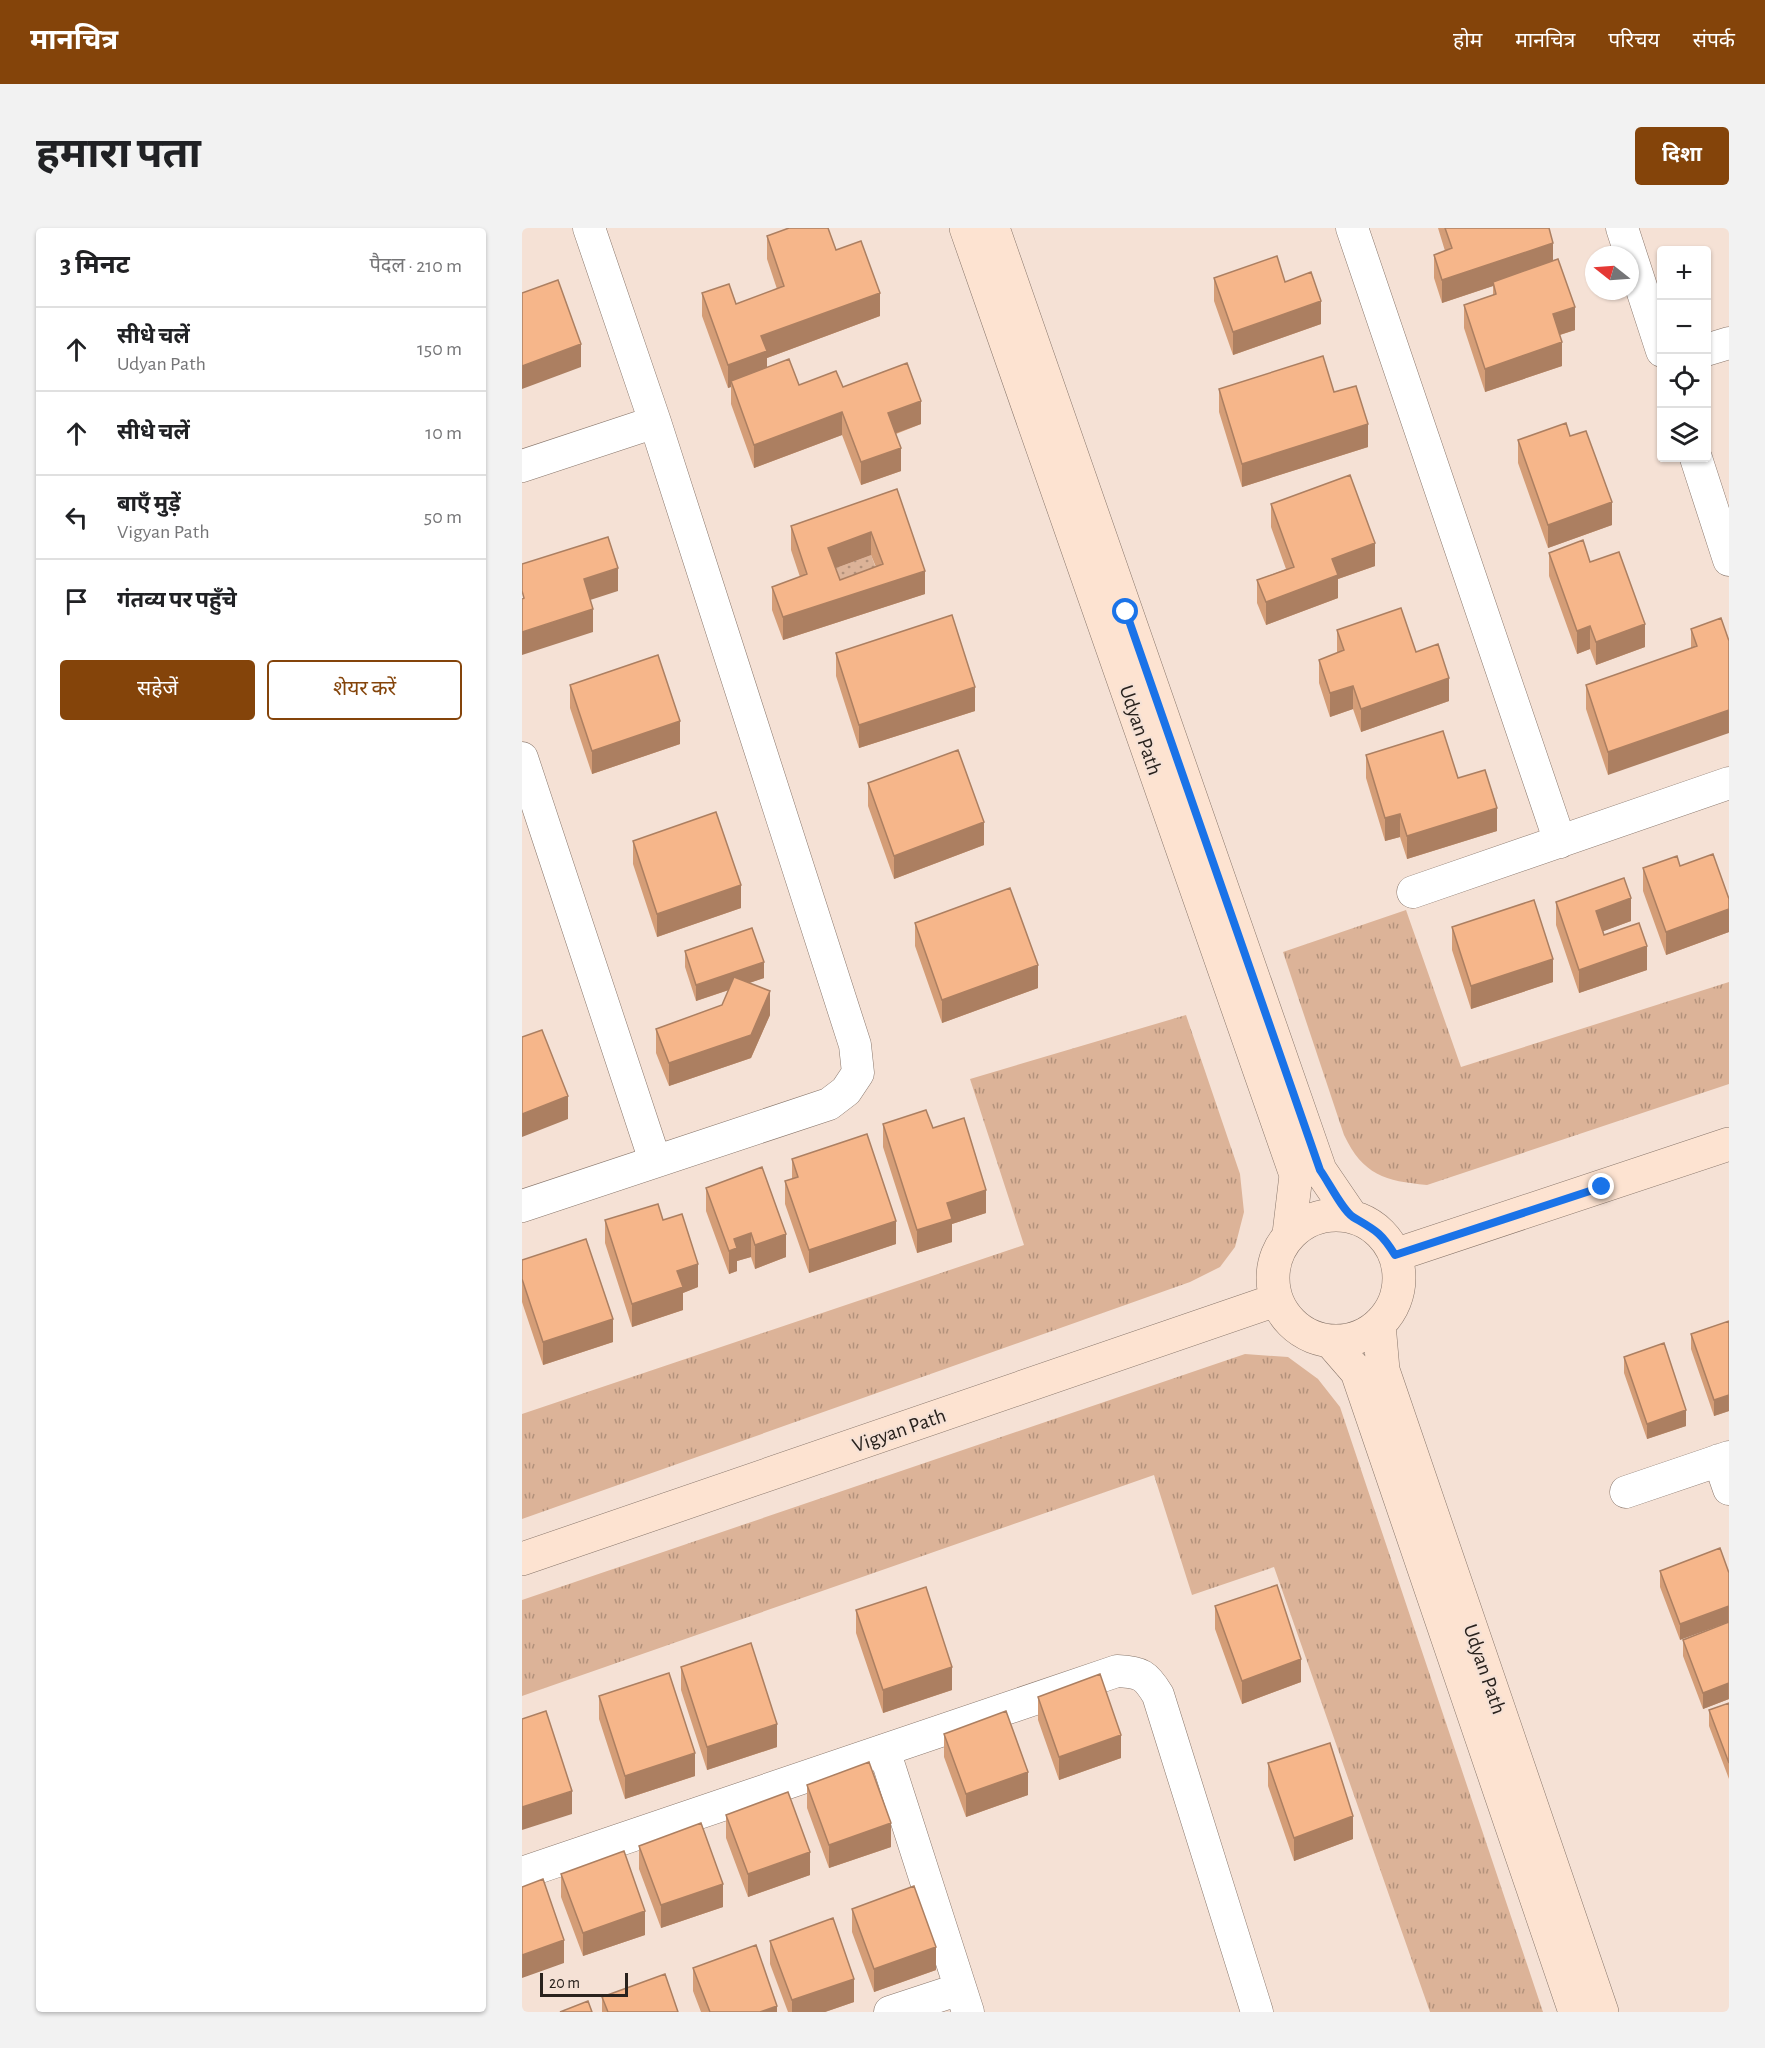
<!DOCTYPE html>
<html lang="hi">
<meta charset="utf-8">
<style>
body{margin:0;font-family:"Alegreya Sans","Noto Sans Devanagari",sans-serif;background:#f2f2f2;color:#202124}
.controls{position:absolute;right:18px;top:18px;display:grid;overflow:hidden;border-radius:6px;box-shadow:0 2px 4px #0004}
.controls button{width:54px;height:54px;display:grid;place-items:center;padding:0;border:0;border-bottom:2px solid #e0e0e0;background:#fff;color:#202124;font:30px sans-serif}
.compass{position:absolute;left:1063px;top:18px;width:54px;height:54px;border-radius:50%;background:#fff;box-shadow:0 2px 4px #0004;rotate:287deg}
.scale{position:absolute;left:18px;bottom:15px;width:88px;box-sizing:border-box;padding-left:6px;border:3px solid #29221d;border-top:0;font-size:16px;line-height:21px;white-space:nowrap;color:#29221d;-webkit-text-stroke:4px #f5e1d5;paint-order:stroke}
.stop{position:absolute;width:18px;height:18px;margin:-14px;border:4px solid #1a73e8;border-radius:50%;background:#fff}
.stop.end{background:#1a73e8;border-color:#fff;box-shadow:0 2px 6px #0008}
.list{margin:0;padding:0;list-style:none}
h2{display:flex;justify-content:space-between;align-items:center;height:78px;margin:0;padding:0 24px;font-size:26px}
h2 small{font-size:20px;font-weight:400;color:#757577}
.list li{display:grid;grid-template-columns:39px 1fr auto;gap:18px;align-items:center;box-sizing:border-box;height:84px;padding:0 24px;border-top:2px solid #e0e0e0}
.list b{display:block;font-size:22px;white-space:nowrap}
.list p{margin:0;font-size:20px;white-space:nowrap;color:#757577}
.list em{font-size:20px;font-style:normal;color:#757577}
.actions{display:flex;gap:12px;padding:18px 24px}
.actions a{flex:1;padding:14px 0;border:2px solid #84440a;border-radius:6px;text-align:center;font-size:21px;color:#84440a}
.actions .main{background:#84440a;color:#fff}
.icon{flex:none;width:33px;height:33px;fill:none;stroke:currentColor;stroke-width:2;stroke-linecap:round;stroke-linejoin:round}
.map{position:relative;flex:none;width:1207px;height:1784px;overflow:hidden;border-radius:6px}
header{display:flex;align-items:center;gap:36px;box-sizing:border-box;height:84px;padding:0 30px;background:#84440a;color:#fff}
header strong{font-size:28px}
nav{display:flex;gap:33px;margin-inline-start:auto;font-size:21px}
.intro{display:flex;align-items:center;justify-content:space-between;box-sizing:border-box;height:144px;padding:0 36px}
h1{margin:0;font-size:42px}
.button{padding:15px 27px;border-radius:6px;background:#84440a;color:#fff;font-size:21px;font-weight:700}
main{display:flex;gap:36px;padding:0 36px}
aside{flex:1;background:#fff;border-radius:6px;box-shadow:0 2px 4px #0004}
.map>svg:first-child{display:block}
</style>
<header>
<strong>मानचित्र</strong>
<nav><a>होम</a><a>मानचित्र</a><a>परिचय</a><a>संपर्क</a></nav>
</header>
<div class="intro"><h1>हमारा पता</h1><a class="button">दिशा</a></div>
<main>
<aside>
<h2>3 मिनट<small>पैदल · 210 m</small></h2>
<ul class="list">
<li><svg class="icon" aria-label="ahead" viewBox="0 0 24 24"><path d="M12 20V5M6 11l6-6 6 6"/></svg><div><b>सीधे चलें</b><p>Udyan Path</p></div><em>150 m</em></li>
<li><svg class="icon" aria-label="ahead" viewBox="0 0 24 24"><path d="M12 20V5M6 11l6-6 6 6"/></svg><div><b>सीधे चलें</b></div><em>10 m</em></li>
<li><svg class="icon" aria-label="left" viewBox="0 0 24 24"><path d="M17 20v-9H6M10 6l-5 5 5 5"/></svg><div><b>बाएँ मुड़ें</b><p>Vigyan Path</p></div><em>50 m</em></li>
<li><svg class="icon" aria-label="arrive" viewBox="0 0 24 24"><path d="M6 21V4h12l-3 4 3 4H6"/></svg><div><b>गंतव्य पर पहुँचे</b></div></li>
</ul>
<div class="actions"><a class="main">सहेजें</a><a>शेयर करें</a></div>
</aside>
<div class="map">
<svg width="1207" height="1784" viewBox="0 0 1207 1784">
<defs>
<pattern id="grass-dots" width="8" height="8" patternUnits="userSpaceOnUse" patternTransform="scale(1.5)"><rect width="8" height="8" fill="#dcb398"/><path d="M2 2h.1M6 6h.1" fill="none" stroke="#b2917b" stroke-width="1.8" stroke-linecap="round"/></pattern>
<pattern id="park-tufts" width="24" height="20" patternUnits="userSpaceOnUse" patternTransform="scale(1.5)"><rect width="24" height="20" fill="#dcb398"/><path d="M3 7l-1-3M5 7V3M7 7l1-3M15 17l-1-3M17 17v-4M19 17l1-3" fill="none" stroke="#b2917b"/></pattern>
</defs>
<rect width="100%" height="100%" fill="#f5e1d5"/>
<path fill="url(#grass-dots)" d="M 349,327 L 361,359 L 318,375 L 306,343 Z"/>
<path fill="url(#park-tufts)" d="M 884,682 L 939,839 L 1207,754 L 1207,856 L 905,957 C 863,953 841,947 822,907 L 761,724 Z
M 664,787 L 718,946 L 722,984 L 713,1019 L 698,1039 L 668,1054 L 0,1291 L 0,1186 L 502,1017 L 448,851 Z
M 723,1126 L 766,1129 L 796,1151 L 818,1179 L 1021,1784 L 908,1784 L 752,1339 L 670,1367 L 632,1247 L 0,1468 L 0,1372 Z"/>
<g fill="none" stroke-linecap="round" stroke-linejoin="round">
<defs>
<path id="street" d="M 830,0 L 1038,614
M 1100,0 L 1140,123
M 1184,122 L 1207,115
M 1174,230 L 1207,332
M 0,238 L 133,194
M 0,530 L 133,933
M 891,664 L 1207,555
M 0,978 L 307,876 L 324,863 L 336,845 L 333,817 L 133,194 L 67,0
M 1197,1232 L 1207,1261
M 1104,1264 L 1207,1229
M 362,1522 L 446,1784
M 0,1645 L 595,1443 C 619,1444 624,1447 636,1467 L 735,1784
M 368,1784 L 438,1761"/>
<path id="secondary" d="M 444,0 L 774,947 L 767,1006
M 471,0 L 798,942 L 830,989
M751 1050a63 63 0 1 1 126 0a63 63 0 1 1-126 0Z
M 873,1027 L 1207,916
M 857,1096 L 861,1142 L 1080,1784
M 809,1114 L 835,1144 L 1053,1784
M 0,1331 L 754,1072"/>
</defs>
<use href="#street" stroke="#88766b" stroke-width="33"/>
<use href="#secondary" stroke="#88766b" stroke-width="34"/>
<use href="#street" stroke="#fff" stroke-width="32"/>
<use href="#secondary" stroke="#fde3d1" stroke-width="33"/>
</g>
<path fill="#d49d77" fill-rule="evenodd" d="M 916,0 L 1027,0 L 1031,33 L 1053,102 L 1038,107 L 1040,138 L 963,164 L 942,100 L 942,77 L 971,67 L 971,58 L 920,75 L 912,50 L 912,27 L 923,23 Z
M 245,8 L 314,22 L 358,88 L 245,130 L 245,140 L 277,157 L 321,159 L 399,196 L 374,206 L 379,243 L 339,257 L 320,207 L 232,240 L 209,176 L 209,159 L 206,160 L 180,88 L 180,65 L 214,76 L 255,61 L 245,31 Z
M 692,50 L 763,54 L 799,96 L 711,127 L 692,73 Z
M 697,161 L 812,164 L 846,219 L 720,259 L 697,184 Z
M 1048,208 L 1090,297 L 1026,320 L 996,235 L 996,212 Z
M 375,261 L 403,366 L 261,412 L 250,382 L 250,359 L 278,349 L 269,322 L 269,298 ZM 349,327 L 354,339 L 318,352 L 313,340 Z
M 749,276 L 853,338 L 816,351 L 816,370 L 744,397 L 735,375 L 735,352 L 764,341 L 749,299 Z
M 1027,325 L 1068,334 L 1123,419 L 1074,437 L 1068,421 L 1055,426 L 1027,348 Z
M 1199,390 L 1086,547 L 1064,481 L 1064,457 L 1169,421 L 1169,401 Z
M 815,402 L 894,424 L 927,473 L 839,504 L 831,481 L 808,489 L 797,455 L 797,432 L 815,425 Z
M 314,425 L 453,483 L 337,520 L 314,448 Z
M 48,457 L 158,516 L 70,546 L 48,480 Z
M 844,527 L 936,550 L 975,603 L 885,631 L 878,609 L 863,613 L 844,550 Z
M 346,555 L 462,617 L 372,651 L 346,578 Z
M 111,613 L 219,680 L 135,709 L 111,636 Z
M 1158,638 L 1207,671 L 1207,704 L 1144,727 L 1121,663 L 1121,640 Z
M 1034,674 L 1109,693 L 1081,703 L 1082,707 L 1125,742 L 1057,765 L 1034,697 Z
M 393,695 L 516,760 L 420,795 L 393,718 Z
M 930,699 L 1031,754 L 949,781 L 930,722 Z
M 163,723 L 242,750 L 227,755 L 248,787 L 229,830 L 147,858 L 134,825 L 134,801 L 200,777 L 207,762 L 174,773 L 163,739 Z
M 361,896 L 411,900 L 464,985 L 430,996 L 430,1014 L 395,1025 L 361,919 Z
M 270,931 L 374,1016 L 287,1045 L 263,976 L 263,953 L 270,951 Z
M 184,960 L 264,1029 L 233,1041 L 229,1029 L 215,1033 L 215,1043 L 207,1046 L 184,983 Z
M 83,992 L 141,992 L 176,1059 L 161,1065 L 161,1082 L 110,1099 L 83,1015 Z
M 0,1032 L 91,1114 L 21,1137 L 0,1074 Z
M 1207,1093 L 1207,1183 L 1192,1188 L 1169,1121 L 1169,1106 Z
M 1102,1129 L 1164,1198 L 1125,1211 L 1102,1145 Z
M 1198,1320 L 1158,1412 L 1138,1359 L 1138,1343 Z
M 693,1378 L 779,1454 L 720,1476 L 693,1401 Z
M 334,1382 L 430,1462 L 361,1485 L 334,1405 Z
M 1207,1394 L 1207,1471 L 1181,1481 L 1161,1428 L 1161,1412 Z
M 159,1439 L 255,1519 L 185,1542 L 159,1462 Z
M 77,1468 L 173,1548 L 103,1571 L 77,1491 Z
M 516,1469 L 599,1530 L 537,1552 L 516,1492 Z
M 1207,1475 L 1207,1551 L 1187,1498 L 1187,1482 Z
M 422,1506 L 506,1567 L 444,1589 L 422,1529 Z
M 746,1535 L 831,1611 L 772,1633 L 746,1558 Z
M 285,1557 L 369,1619 L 307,1640 L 285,1580 Z
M 204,1587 L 288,1647 L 226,1669 L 204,1610 Z
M 117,1618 L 201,1679 L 139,1700 L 117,1641 Z
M 39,1646 L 123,1707 L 61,1728 L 39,1669 Z
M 330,1681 L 414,1742 L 352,1764 L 330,1704 Z
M 248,1713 L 332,1774 L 303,1784 L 266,1784 L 248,1736 Z
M 171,1740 L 255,1784 L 179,1784 L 171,1763 Z
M 80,1769 L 156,1784 L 80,1784 Z"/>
<path fill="#ac7f61" d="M 1031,15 L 1031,38 L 971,54 L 971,58 L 920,75 L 920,52 Z
M 358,65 L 358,88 L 245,130 L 245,146 L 209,153 L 209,159 L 206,160 L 206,137 L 239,108 Z
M 799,73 L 799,96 L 711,127 L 711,104 Z
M 1053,79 L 1053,102 L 1031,109 L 1031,86 Z
M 1040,114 L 1040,138 L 963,164 L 963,141 Z
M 59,116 L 59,139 L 0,161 L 0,138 Z
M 399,173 L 399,196 L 366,208 L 366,185 Z
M 320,184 L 320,207 L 232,240 L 232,217 Z
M 846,196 L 846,219 L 720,259 L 720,236 Z
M 379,220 L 379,243 L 339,257 L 339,234 Z
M 1090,274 L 1090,297 L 1026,320 L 1026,297 Z
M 349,304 L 349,327 L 306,343 L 306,320 Z
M 853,315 L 853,338 L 816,351 L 816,370 L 744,397 L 744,374 L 810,331 Z
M 96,340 L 96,363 L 62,374 L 62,351 Z
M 403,343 L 403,366 L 261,412 L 261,389 Z
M 71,381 L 71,404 L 0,427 L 0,404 Z
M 1123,396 L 1123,419 L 1074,437 L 1074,414 Z
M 1068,398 L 1068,421 L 1055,426 L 1055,403 Z
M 927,450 L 927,473 L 839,504 L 839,481 Z
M 831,458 L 831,481 L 808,489 L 808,465 Z
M 453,459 L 453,483 L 337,520 L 337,497 Z
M 1207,482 L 1207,505 L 1086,547 L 1086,524 Z
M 158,493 L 158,516 L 70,546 L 70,523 Z
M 975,580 L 975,603 L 885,631 L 885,608 Z
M 878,586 L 878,609 L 863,613 L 863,590 Z
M 462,594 L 462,617 L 372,651 L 372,628 Z
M 219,657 L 219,680 L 135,709 L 135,686 Z
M 1109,670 L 1109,693 L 1074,706 L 1074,683 Z
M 1207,681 L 1207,704 L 1144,727 L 1144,704 Z
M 1125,718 L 1125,742 L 1057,765 L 1057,742 Z
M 1031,731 L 1031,754 L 949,781 L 949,758 Z
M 242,734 L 242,750 L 174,773 L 174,757 Z
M 516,737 L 516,760 L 420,795 L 420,772 Z
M 248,763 L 248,787 L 229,830 L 147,858 L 147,835 Z
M 46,868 L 46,891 L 0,909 L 0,886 Z
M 464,962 L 464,985 L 430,996 L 430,1014 L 395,1025 L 395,1002 L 425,975 Z
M 374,993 L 374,1016 L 287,1045 L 287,1022 Z
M 229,1005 L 229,1029 L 215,1033 L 215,1043 L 207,1046 L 207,1023 L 212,1011 Z
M 264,1006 L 264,1029 L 233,1041 L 233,1017 Z
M 176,1036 L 176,1059 L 161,1065 L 161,1082 L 110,1099 L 110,1076 L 155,1043 Z
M 91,1091 L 91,1114 L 21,1137 L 21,1114 Z
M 1207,1167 L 1207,1183 L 1192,1188 L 1192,1172 Z
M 1164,1182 L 1164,1198 L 1125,1211 L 1125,1196 Z
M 1207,1378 L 1207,1394 L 1158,1412 L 1158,1396 Z
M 779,1431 L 779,1454 L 720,1476 L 720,1453 Z
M 430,1439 L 430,1462 L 361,1485 L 361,1462 Z
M 1207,1455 L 1207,1471 L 1181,1481 L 1181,1465 Z
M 255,1496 L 255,1519 L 185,1542 L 185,1519 Z
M 599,1507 L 599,1530 L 537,1552 L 537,1529 Z
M 173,1525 L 173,1548 L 103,1571 L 103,1548 Z
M 506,1544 L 506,1567 L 444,1589 L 444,1566 Z
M 50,1563 L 50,1586 L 0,1602 L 0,1579 Z
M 831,1588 L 831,1611 L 772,1633 L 772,1610 Z
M 369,1595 L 369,1619 L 307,1640 L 307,1617 Z
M 288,1624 L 288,1647 L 226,1669 L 226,1646 Z
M 201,1656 L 201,1679 L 139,1700 L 139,1677 Z
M 123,1683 L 123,1707 L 61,1728 L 61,1705 Z
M 42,1712 L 42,1735 L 0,1750 L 0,1727 Z
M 414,1719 L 414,1742 L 352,1764 L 352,1741 Z
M 332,1751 L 332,1774 L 303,1784 L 270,1784 L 270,1772 Z
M 255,1778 L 255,1784 L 238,1784 Z"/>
<path fill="#f6b68a" stroke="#ac7f61" stroke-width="1.5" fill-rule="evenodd" d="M 267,0 L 306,0 L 314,22 L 339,13 L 358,65 L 239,108 L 245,123 L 206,137 L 180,65 L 207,56 L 214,76 L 262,58 L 245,8 Z
M 923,0 L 1027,0 L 1031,15 L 920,52 L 912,27 L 930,20 Z
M 755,28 L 763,54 L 789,44 L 799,73 L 711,104 L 692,50 Z
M 1036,31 L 1053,79 L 1031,86 L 1040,114 L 963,141 L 942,77 L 974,66 L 971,54 Z
M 36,52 L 59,116 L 0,138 L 0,65 Z
M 801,128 L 812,164 L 834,158 L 846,196 L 720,236 L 697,161 Z
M 267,131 L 277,157 L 314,143 L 321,159 L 385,135 L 399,173 L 366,185 L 379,220 L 339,234 L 320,184 L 232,217 L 209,153 Z
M 1044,195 L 1048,208 L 1064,203 L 1090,274 L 1026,297 L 996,212 Z
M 828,247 L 853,315 L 810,331 L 816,347 L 744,374 L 735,352 L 772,339 L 749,276 Z
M 375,261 L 403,343 L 261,389 L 250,359 L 285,346 L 269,298 ZM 349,304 L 361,336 L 318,352 L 306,320 Z
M 86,309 L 96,340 L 62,351 L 71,381 L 0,404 L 0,371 L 2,370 L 0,363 L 0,336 Z
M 1061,312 L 1068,334 L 1097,324 L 1123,396 L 1074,414 L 1068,398 L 1055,403 L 1027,325 Z
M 879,380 L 894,424 L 916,416 L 927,450 L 839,481 L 831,458 L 808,465 L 797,432 L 822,422 L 815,402 Z
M 430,387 L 453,459 L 337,497 L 314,425 Z
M 1199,390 L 1207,413 L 1207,482 L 1086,524 L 1064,457 L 1175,418 L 1169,401 Z
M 136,427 L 158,493 L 70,523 L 48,457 Z
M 921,503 L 936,550 L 963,542 L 975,580 L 885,608 L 878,586 L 863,590 L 844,527 Z
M 436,522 L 462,594 L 372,628 L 346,555 Z
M 194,584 L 219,657 L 135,686 L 111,613 Z
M 1191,626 L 1207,671 L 1207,681 L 1144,704 L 1121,640 L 1155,628 L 1158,638 Z
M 1102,650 L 1109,670 L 1074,683 L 1082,707 L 1117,695 L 1125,718 L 1057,742 L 1034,674 Z
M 488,660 L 516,737 L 420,772 L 393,695 Z
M 1012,672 L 1031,731 L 949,758 L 930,699 Z
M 230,700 L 242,734 L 174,757 L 163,723 Z
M 212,749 L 248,763 L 229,807 L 147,835 L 134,801 L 200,777 Z
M 20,802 L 46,868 L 0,886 L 0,809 Z
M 404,882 L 411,900 L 442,890 L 464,962 L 425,975 L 430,991 L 395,1002 L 361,896 Z
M 345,906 L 374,993 L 287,1022 L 263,953 L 276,949 L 270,931 Z
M 240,939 L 264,1006 L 233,1017 L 229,1005 L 212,1011 L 215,1020 L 207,1023 L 184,960 Z
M 136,976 L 141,992 L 160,986 L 176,1036 L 155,1043 L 161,1059 L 110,1076 L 83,992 Z
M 64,1011 L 91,1091 L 21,1114 L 0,1051 L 0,1032 Z
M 1207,1093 L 1207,1167 L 1192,1172 L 1169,1106 Z
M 1142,1115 L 1164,1182 L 1125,1196 L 1102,1129 Z
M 1198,1320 L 1207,1345 L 1207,1378 L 1158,1396 L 1138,1343 Z
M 755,1357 L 779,1431 L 720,1453 L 693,1378 Z
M 404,1359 L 430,1439 L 361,1462 L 334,1382 Z
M 1207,1394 L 1207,1455 L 1181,1465 L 1161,1412 Z
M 229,1415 L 255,1496 L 185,1519 L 159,1439 Z
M 147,1445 L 173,1525 L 103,1548 L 77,1468 Z
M 578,1446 L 599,1507 L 537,1529 L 516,1469 Z
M 1207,1475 L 1207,1535 L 1187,1482 Z
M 24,1483 L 50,1563 L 0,1579 L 0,1491 Z
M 484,1483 L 506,1544 L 444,1566 L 422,1506 Z
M 808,1515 L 831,1588 L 772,1610 L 746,1535 Z
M 347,1534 L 369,1595 L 307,1617 L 285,1557 Z
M 266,1564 L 288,1624 L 226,1646 L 204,1587 Z
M 179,1595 L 201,1656 L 139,1677 L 117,1618 Z
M 102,1623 L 123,1683 L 61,1705 L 39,1646 Z
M 21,1651 L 42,1712 L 0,1727 L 0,1659 Z
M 392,1658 L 414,1719 L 352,1741 L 330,1681 Z
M 311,1690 L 332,1751 L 270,1772 L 248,1713 Z
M 234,1717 L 255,1778 L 238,1784 L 188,1784 L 171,1740 Z
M 143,1746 L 156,1784 L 86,1784 L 80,1769 Z
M 66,1773 L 70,1784 L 38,1784 Z"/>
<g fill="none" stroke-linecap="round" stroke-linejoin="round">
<path stroke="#1a73e8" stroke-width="8" d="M 604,384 L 798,942 C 806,953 821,983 831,989 C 853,1002 859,1004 873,1027 L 1080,959"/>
</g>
<g text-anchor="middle" stroke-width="4.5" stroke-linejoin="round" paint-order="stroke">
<g font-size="21" fill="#29221d" stroke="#f5e1d5">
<text transform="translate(619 502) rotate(71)" y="7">Udyan Path</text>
<text transform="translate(377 1202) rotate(-19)" y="7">Vigyan Path</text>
<text transform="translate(963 1441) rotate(71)" y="7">Udyan Path</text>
</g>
</g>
</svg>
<div class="controls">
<button>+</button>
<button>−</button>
<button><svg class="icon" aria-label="locate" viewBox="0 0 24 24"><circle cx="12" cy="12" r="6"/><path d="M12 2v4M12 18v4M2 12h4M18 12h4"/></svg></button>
<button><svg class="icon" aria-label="layers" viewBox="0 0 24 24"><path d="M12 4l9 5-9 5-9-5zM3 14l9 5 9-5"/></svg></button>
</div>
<svg class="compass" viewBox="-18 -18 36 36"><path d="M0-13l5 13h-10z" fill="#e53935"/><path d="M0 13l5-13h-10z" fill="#757577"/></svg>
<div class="scale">20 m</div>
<div class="stop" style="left:604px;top:384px"></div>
<div class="stop end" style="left:1080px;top:959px"></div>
</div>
</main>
